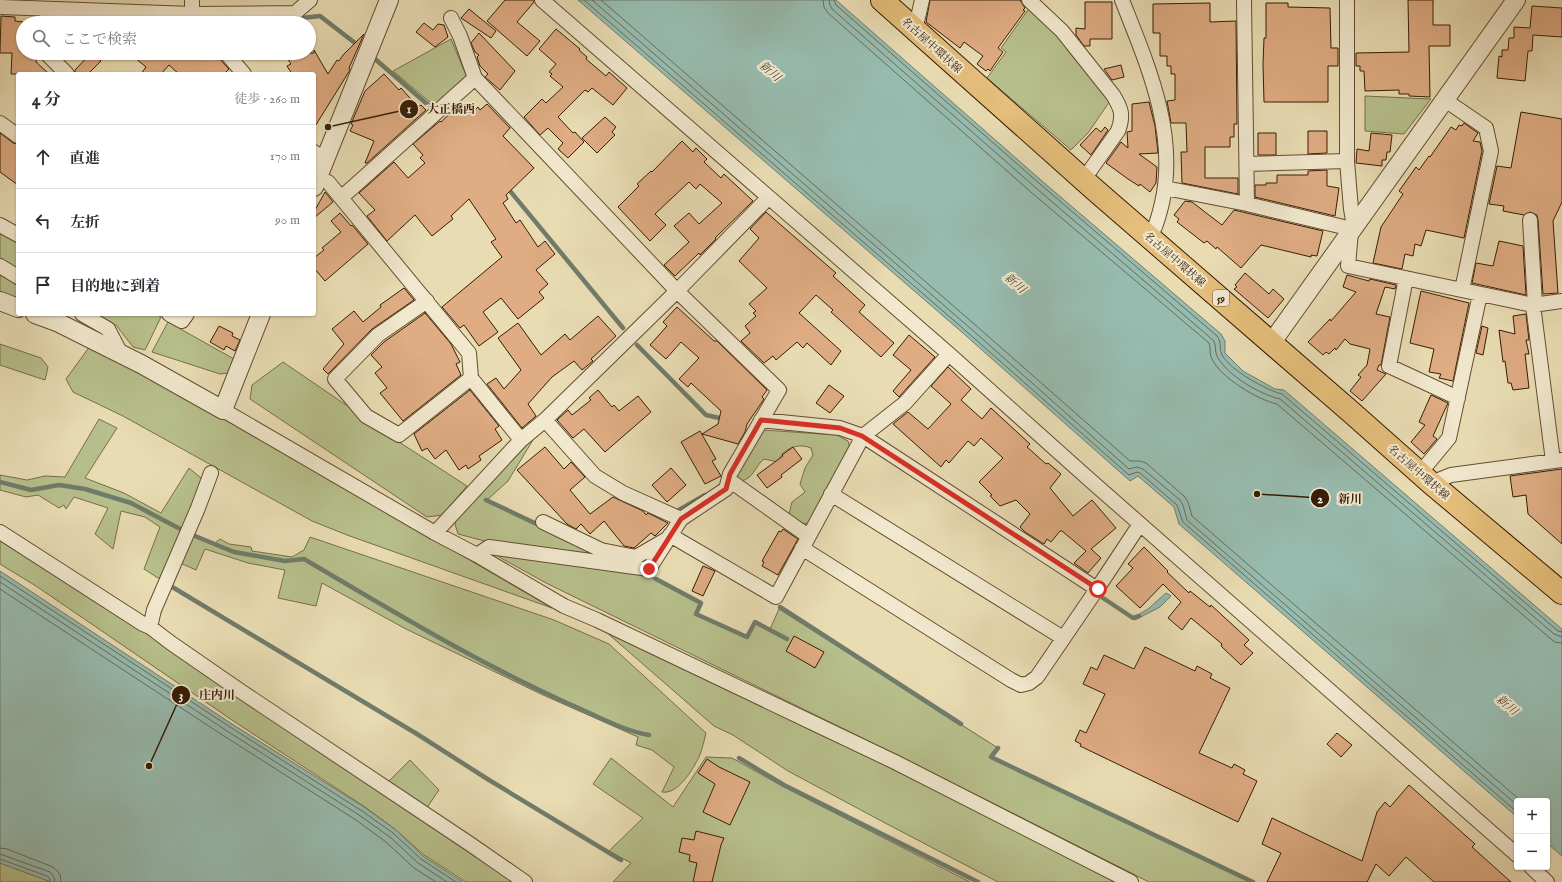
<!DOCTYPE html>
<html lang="ja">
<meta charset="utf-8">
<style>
body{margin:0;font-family:"IM FELL English","Noto Serif JP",serif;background:#f2f2f3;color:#2b2b33}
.controls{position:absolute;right:12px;bottom:12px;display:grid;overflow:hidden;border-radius:4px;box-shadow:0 1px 3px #0004}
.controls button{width:36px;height:36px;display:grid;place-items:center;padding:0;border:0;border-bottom:1px solid #e1e1e2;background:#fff;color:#2b2b33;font:20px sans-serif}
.stop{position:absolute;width:12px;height:12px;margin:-9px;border:3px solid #d93025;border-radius:50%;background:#fff}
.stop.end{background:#d93025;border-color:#fff;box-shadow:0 1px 4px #0008}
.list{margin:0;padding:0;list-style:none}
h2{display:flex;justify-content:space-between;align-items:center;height:52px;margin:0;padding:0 16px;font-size:17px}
h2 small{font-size:13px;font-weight:400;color:#7c7c81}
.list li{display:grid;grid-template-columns:26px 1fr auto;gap:12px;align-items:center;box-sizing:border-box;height:64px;padding:0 16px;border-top:1px solid #e1e1e2}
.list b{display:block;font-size:15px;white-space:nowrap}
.list em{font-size:13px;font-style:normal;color:#7c7c81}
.icon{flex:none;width:22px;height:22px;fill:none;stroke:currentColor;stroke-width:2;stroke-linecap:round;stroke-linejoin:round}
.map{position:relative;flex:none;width:1562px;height:882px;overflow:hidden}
.search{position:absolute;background:#fff;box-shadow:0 1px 3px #0004;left:16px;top:16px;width:300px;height:44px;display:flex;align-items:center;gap:10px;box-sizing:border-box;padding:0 14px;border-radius:22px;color:#7c7c81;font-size:15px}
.panel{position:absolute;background:#fff;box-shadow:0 1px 3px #0004;left:16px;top:72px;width:300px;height:244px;border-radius:4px}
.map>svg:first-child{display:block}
</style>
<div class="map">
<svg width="1562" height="882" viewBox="0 0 1562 882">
<rect width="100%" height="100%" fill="#e9dcb3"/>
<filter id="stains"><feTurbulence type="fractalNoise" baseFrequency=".005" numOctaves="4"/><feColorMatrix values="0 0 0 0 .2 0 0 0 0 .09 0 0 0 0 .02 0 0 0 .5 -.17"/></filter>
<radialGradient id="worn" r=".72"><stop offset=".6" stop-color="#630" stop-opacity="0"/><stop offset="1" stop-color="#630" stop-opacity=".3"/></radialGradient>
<path fill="#b7c08c" stroke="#766e48" d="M 1030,7 L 1060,37 L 1110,101 L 1088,133 L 1071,150 L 987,78 L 1006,52 L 1001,48 Z
M 451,39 L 468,80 L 437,108 L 393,71 Z
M 1365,96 L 1431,99 L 1404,134 L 1365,131 Z
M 0,233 L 18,243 L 18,272 L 7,265 L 0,259 Z
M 0,274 L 18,286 L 18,301 L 0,293 Z
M 90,314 L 155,314 L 161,317 L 145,350 L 133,347 L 116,325 Z
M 168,322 L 234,359 L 228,373 L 220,374 L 152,352 Z
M 0,344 L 41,358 L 48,367 L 45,380 L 0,365 Z
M 90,346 L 160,380 L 552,608 L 347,535 L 312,521 L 123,416 L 73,392 L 66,379 Z
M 283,362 L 346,405 L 351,401 L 365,420 L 467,486 L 442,515 L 427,517 L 250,399 L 252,385 Z
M 99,419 L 117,428 L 85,478 L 124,493 L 161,513 L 189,468 L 201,478 L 202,487 L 163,577 L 158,578 L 144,569 L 160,527 L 145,517 L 121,511 L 113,549 L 95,534 L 108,508 L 74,497 L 66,509 L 64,505 L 59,508 L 38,495 L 26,497 L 0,490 L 0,475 L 27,480 L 45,476 L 65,477 Z
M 763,430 L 837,435 L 848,441 L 850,448 L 809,523 L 804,524 L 789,514 L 792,502 L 805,492 L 800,484 L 805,468 L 813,455 L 811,448 C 801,444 791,446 783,453 C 780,456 780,459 778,462 L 764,459 C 755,466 753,480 740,481 L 735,476 Z
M 536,435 L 508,481 L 487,500 L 599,552 L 642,562 L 492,543 L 458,534 L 455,524 L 457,516 Z
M 192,533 L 215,543 L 220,539 L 229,544 L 251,547 L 252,551 L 292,557 L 304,550 L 310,537 L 554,620 L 609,644 L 706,733 C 704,741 702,750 699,757 C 693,769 678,795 662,792 L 674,767 L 652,750 L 636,745 L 638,737 L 543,695 L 406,629 L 322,583 L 316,606 L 278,598 L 285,570 L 248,563 L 205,549 L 196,570 L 178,562 Z
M 0,538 L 50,568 L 516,882 L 466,882 L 424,855 L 396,830 L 365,807 L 235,722 L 36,586 L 0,564 Z
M 492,553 L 643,573 L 701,603 L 696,614 L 747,637 L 755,622 L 770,629 L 779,609 L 998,748 L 992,757 L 1253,882 L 1149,882 L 897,755 L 546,583 Z
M 605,631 L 648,650 L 812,731 L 892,768 L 1119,882 L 998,882 L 887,824 L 788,771 L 733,735 L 714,726 Z
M 706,757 L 732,758 L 784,787 L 970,882 L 613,882 L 631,863 L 609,851 L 643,818 L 593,784 L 611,758 L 673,807 Z
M 410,760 L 439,790 L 426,809 L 386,784 Z
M 0,863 L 51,882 L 0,882 Z"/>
<path fill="#97bbaf" stroke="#707c6b" d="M 578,0 L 836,0 L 1042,181 L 1221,334 L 1225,341 L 1225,353 L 1243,371 L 1275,389 L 1284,390 L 1562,629 L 1562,856 L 1547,843 L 1547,801 L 1517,801 L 1517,817 L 1179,524 L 1174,507 L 1138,476 L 1130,481 L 964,334 Z
M 0,571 L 232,724 L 364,807 L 396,830 L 423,856 L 463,882 L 51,882 L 0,863 Z
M 1166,593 L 1171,596 L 1160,607 L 1135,620 L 1133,618 L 1148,609 Z"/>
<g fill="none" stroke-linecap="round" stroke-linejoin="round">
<path stroke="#666c5a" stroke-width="1" d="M 584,0 L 966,331 L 1129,475 L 1137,472 L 1140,473 L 1177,505 L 1183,522 L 1517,812
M 592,0 L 970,328 L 1129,469 L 1137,467 L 1143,469 L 1180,500 L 1183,505 L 1187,520 L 1517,805
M 601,0 L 973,323 L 1130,461 L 1140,461 L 1146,463 L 1184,496 L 1188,502 L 1192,516 L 1521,801
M 823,0 L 824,7 L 828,13 L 1032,193 L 1209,343 C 1211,348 1209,354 1212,359 C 1220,377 1258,400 1277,404 L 1551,639 L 1555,642 L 1562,643
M 829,0 L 830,5 L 832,9 L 1036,188 L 1213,340 C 1217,345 1214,352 1218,358 C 1229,376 1259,394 1280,399 L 1554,634 L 1562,637
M 834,0 L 836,5 L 1040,184 L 1217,336 C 1222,343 1219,349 1222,355 C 1230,370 1266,390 1282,394 L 1558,631 L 1562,632
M 0,576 L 230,727 L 362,811 L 393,833 L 421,859 L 456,882
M 0,582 L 227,731 L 359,815 L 390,837 L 418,863 L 447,882
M 0,589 L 224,736 L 356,820 L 386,842 L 414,868 L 436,882
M 0,848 L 7,849 L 53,867 L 60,874 L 61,882
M 0,854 L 50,872 L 54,877 L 55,882
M 0,859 L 47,876 L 50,879 L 50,882"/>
<path stroke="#707c6b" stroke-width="4.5" d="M 302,18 L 320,16 L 355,43
M 375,59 L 434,110
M 506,186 L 623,328
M 637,345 L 706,415 L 724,419
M 0,482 L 31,490 L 59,485 L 85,489 L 131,503 L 184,531
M 486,500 L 541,526
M 677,511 L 705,495
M 190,534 L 234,552 L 285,561 L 304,559 C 391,610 476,662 567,703 C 594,714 620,730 649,735
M 656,579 L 701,603 L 696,614 L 747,637 L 755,622 L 787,639
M 169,585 L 417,734 L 489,780 L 621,860
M 1103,598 L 1133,618 L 1139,616
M 780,607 L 961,724
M 998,748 L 991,757 L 1253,882
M 739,758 L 784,785 L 978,882"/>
</g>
<path fill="#dfac83" stroke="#361d04" d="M 505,0 L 534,0 L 534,2 L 517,22 L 540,41 L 527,56 L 487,21 Z
M 930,0 L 1020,0 L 1025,8 L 1023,10 L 1025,11 L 998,48 L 1003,52 L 990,71 L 988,69 L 986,71 L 977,64 L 983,56 L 964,42 L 960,48 L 926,22 Z
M 1408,0 L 1433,0 L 1433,25 L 1450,25 L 1450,46 L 1429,46 L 1430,97 L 1409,96 L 1409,94 L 1399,94 L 1399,90 L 1365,91 L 1364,71 L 1360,71 L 1360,66 L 1356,66 L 1356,53 L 1409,52 Z
M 1085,2 L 1112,2 L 1112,39 L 1090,39 L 1090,46 L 1084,46 L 1076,35 L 1076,28 L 1085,29 Z
M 1210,3 L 1210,22 L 1236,21 L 1237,124 L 1234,124 L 1234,137 L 1230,137 L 1230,147 L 1205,147 L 1205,178 L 1238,178 L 1238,194 L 1182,183 L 1181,152 L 1187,152 L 1186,123 L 1171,123 L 1167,101 L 1175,100 L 1175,74 L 1171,74 L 1171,66 L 1167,66 L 1167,56 L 1160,56 L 1160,33 L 1153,33 L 1153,4 Z
M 1266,3 L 1288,3 L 1288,7 L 1330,8 L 1331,48 L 1338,48 L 1338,66 L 1328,66 L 1328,102 L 1264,102 L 1263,64 L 1264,38 L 1266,38 Z
M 1532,6 L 1562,8 L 1562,37 L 1533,35 L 1532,51 L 1528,51 L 1525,81 L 1497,78 L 1499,56 L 1502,57 L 1502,50 L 1508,50 L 1509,38 L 1514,38 L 1514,27 L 1530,28 Z
M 469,9 L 496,31 L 491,38 L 461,18 Z
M 1,16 L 15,17 L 15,21 L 23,22 L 23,53 L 37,53 L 36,62 L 49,74 L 11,74 L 12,53 L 0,53 Z
M 424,23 L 433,30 L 438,24 L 444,25 L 448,37 L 435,47 L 416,32 Z
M 556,29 L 580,49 L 579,50 L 587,57 L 586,59 L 606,76 L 609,72 L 627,88 L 613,105 L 592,88 L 588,92 L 585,90 L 558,117 L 573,133 L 575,132 L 584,142 L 568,158 L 558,149 L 563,143 L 548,128 L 540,135 L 524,117 L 542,99 L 546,103 L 563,87 L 550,76 L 552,74 L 549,72 L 556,64 L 539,49 Z
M 479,33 L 515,71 L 500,90 L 485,77 L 488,74 L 480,66 L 477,57 L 479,55 L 475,52 L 471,43 Z
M 364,34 L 349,68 L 350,70 L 314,128 L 314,74 L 292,74 L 287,66 L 291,64 L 284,53 L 314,53 L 314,50 L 328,74 L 337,60 L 339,61 L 343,55 Z
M 91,53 L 101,61 L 88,74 L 75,74 L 75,70 Z
M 129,53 L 179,53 L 177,56 L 180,58 L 185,53 L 214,53 L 229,69 L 224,74 L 179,74 L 169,65 L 161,74 L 141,74 L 146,67 Z
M 1121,65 L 1124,77 L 1112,80 L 1104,69 Z
M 384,74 L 399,90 L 401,88 L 418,107 L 421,105 L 426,110 L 367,163 L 365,163 L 374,141 L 350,131 L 353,125 L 351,124 L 365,91 Z
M 1149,102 L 1155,126 L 1158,153 L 1139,154 L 1157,167 L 1156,183 L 1150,192 L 1140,184 L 1139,186 L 1128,179 L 1106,163 L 1121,142 L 1128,148 L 1127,132 L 1132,131 L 1132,104 Z
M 460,104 L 470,115 L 478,107 L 480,110 L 487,104 L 510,128 L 503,136 L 534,168 L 506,195 L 508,199 L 503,203 L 516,223 L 520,220 L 538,247 L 545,241 L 555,254 L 536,270 L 548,284 L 539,292 L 544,298 L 518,319 L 501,298 L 483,312 L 498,332 L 479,346 L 464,325 L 460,328 L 442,307 L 502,257 L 491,242 L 496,239 L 469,199 L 451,216 L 453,219 L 432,236 L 415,215 L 387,241 L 367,216 L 375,210 L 359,193 L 394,162 L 408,178 L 425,163 L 420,158 L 423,155 L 413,144 L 440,121 L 441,122 Z
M 1521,112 L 1562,119 L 1562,202 L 1553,221 L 1558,293 L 1543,294 L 1538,220 L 1537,215 L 1530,212 L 1524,215 L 1503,211 L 1504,206 L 1489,204 L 1497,166 L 1511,168 Z
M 605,117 L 616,127 L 612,132 L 615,135 L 597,153 L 582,138 Z
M 1464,123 L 1478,133 L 1473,141 L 1480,142 L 1482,151 L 1464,238 L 1426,230 L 1421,246 L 1415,244 L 1413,256 L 1405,254 L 1402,269 L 1373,263 L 1381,227 L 1403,194 L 1399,191 L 1416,167 L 1419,170 L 1429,156 L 1430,157 L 1451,127 L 1456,130 L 1459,125 L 1462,126 Z
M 1105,127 L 1108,130 L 1091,155 L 1080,145 L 1096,128 L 1101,132 Z
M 1308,131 L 1327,131 L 1327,153 L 1308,154 Z
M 0,133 L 13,143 L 18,144 L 18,185 L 0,172 Z
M 1258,133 L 1276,133 L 1276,155 L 1258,155 Z
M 1371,133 L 1392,135 L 1390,152 L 1387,152 L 1386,160 L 1382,160 L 1382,166 L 1356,163 L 1357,149 L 1369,151 Z
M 682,141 L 693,152 L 696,148 L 707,159 L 704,162 L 721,178 L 724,174 L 753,201 L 715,238 L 716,239 L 700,255 L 699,253 L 675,276 L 664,265 L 689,242 L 674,226 L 689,213 L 699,224 L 722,203 L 700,184 L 696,189 L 689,182 L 655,214 L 666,225 L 650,241 L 618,207 L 639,186 L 637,184 L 651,171 L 652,172 Z
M 1327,170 L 1327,186 L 1339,188 L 1335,216 L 1255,197 L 1255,185 L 1266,185 L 1266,183 L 1277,183 L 1277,175 L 1308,175 L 1308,171 Z
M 325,192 L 333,202 L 314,218 L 314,212 Z
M 1185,201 L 1192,202 L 1222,225 L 1234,210 L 1323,231 L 1317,256 L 1311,255 L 1311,257 L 1261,245 L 1241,268 L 1217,247 L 1216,249 L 1207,241 L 1204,243 L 1177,222 L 1179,219 L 1174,215 Z
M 766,212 L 836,273 L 833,276 L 865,305 L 859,312 L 894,343 L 881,357 L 831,312 L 833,310 L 816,295 L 799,313 L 841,351 L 831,365 L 807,343 L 803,348 L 797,342 L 776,360 L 773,356 L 764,363 L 741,341 L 750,333 L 745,326 L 756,316 L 753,313 L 756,311 L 749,304 L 767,288 L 739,261 L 759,238 L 750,229 Z
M 340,213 L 351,226 L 352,225 L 368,244 L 325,281 L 314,268 L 314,258 L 324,250 L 322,248 L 341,232 L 331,221 Z
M 1499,241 L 1523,246 L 1526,295 L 1472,283 L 1476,263 L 1493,266 Z
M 1245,273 L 1269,294 L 1273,289 L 1284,299 L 1268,318 L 1234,289 L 1237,287 L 1235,285 Z
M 1347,275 L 1369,281 L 1370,279 L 1396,285 L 1395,289 L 1385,287 L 1376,314 L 1390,317 L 1381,365 L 1379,365 L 1377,370 L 1386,374 L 1362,401 L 1350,391 L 1361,377 L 1358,375 L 1367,365 L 1370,349 L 1350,344 L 1345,339 L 1336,350 L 1335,348 L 1329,354 L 1326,352 L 1323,355 L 1308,342 L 1330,319 L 1331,321 L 1356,292 L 1343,287 Z
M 404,288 L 414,300 L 372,329 L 328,374 L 323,369 L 344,344 L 332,329 L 354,311 L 363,322 L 381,307 L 380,305 Z
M 1421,291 L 1469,303 L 1453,381 L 1439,378 L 1441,374 L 1429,372 L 1434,349 L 1410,343 Z
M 677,307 L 714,341 L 717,341 L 767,390 L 762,397 L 764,399 L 747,424 L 745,432 L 738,444 L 702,434 L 718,424 L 721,411 L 691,383 L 688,387 L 679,379 L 699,358 L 681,342 L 666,359 L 650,345 L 667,326 L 663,322 Z
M 425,313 L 451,344 L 460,362 L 456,364 L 461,375 L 403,421 L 380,393 L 387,388 L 375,373 L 382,367 L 371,355 L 384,342 Z
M 1526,314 L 1529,340 L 1526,340 L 1529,354 L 1525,354 L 1529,388 L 1513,390 L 1511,383 L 1508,383 L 1505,361 L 1503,362 L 1499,330 L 1515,334 L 1513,316 Z
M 598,316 L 616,336 L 591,359 L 593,361 L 582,370 L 574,361 L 552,377 L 528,404 L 536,416 L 522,428 L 487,384 L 496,378 L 504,389 L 521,370 L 498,338 L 518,323 L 541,355 L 565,334 L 570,340 Z
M 219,326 L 233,333 L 232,336 L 240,340 L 235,351 L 226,346 L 224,350 L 210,342 Z
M 1482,326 L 1488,328 L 1483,355 L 1476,353 Z
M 909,335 L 935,357 L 899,397 L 893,391 L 911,370 L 893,355 Z
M 948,367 L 971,389 L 961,400 L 982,419 L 991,408 L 1030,444 L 1027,447 L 1046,464 L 1048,463 L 1061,474 L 1050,488 L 1073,516 L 1092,500 L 1116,528 L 1091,549 L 1101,558 L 1088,573 L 1074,563 L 1086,551 L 1062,531 L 1060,531 L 1051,542 L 1047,539 L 1044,544 L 1025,532 L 1020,527 L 1030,514 L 1016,500 L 1000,506 L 990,496 L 992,495 L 979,482 L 1003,458 L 981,438 L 974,446 L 968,441 L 949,463 L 946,460 L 941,467 L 893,424 L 908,412 L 928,429 L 951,404 L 931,386 Z
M 829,385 L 844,396 L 830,413 L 816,403 Z
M 470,390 L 499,426 L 495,429 L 502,440 L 479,456 L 481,460 L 468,469 L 466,465 L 459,470 L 446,450 L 435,459 L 427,448 L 422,451 L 414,434 Z
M 598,390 L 612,407 L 614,405 L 619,411 L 638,396 L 651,412 L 605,452 L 584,429 L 573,438 L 557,420 L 568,410 L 572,415 L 591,400 L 589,398 Z
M 1431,395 L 1448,403 L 1433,436 L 1437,439 L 1424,454 L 1411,442 L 1425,425 L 1419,422 Z
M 700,431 L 716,459 L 712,461 L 721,476 L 705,484 L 681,442 Z
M 545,447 L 564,469 L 571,462 L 585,477 L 570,490 L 590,514 L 613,497 L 643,511 L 646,515 L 648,513 L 668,523 L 655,536 L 651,533 L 634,548 L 624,546 L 604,521 L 590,534 L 581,524 L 576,529 L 567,524 L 517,470 Z
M 793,447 L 802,459 L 781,475 L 782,477 L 767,488 L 757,475 L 783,456 L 782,455 Z
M 671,468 L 686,485 L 667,502 L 652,485 Z
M 1562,469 L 1562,544 L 1528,514 L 1526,495 L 1513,497 L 1510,476 Z
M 783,529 L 798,539 L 778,575 L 762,566 L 764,562 L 762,561 L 779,531 L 781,532 Z
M 1144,547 L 1168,571 L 1167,572 L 1189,593 L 1190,591 L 1210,607 L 1211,605 L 1249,640 L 1244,645 L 1253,653 L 1241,665 L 1221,646 L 1222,644 L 1191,618 L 1182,630 L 1168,618 L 1181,602 L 1163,584 L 1140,608 L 1116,586 L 1133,568 L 1128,564 Z
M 703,566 L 715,571 L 703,596 L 692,591 Z
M 794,636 L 824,652 L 815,668 L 786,651 Z
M 1145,647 L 1195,671 L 1197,666 L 1212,674 L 1210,678 L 1230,688 L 1199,753 L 1232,768 L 1234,764 L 1245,770 L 1243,774 L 1257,781 L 1238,822 L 1080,746 L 1081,744 L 1075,741 L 1080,730 L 1086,733 L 1105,694 L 1083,684 L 1091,667 L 1097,670 L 1104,655 L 1134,669 Z
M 1337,733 L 1352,745 L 1341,757 L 1327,744 Z
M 707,759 L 719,767 L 750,782 L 730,825 L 703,812 L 715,784 L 698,773 Z
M 1409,785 L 1475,844 L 1472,847 L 1511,882 L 1434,882 L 1406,857 L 1389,876 L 1376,864 L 1367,882 L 1267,882 L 1281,853 L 1262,844 L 1272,818 L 1362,861 L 1377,812 L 1385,802 L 1390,807 Z
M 696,831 L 724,838 L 721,845 L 712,882 L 693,882 L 697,863 L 689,861 L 690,855 L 679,852 L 682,838 L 694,840 Z"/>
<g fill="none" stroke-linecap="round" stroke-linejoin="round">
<defs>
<path id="minor" d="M 192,0 L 192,14 L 196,23
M 542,0 L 949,354 L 1091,481 L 1517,855
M 1029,0 L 1062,31 L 1113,95 C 1121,108 1124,115 1118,131 L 1084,179
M 1122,0 C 1147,64 1178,132 1162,203 C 1159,215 1157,226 1150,237
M 1347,0 L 1347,161 L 1351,209 L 1354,226
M 0,7 L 192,14 L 295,13 L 310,0
M 451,18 L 460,36 L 475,78 L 677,291 L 779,390 L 730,474 L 726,489 L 681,519 L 649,569 L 489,547 L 477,555
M 47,23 L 47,9
M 915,30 L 922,0
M 46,53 L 67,74
M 226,53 L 244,74
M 1445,100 L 1486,128 L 1491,151 L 1462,290
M 0,123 L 18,136
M 314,152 L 325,162
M 1247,164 L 1347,161
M 328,182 L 469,353 L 471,378 L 521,440
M 1165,188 L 1247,204 L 1244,0
M 342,197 L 475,78
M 1247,204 L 1352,229
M 1530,220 L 1535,305
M 0,225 L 18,235
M 1351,231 L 1348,266 L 1533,305 L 1562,301
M 0,266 L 18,277
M 1406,278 L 1389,366 L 1458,398
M 427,301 L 378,335 L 335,379 L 366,416 L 399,435 L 471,378
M 1533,305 L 1553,461
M 82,314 L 108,329 L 121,354
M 169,314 L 182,321 L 187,314
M 223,410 L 435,533 L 477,555 L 564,606 L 597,620 L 895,762 L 1131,882
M 545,420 L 595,476 L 623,493 L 681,519
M 761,420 L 840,428 L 863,436 L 1097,589 L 1140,524
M 1420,473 L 1449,438 L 1480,294
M 729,480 L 808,536
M 1431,483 L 1451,475 L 1562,460
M 831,494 L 1063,638
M 543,522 L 601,550 L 636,557 L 667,539
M 0,532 L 143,624 L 150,627 L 171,643 L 242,692 L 470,844 L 525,882
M 435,533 L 521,440 L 545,420 L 677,291 L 768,198
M 670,535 L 776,597 L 863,436 L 905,403 L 949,354
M 802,548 L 1011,680 L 1021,685 L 1029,683 L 1037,677 L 1097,589
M 150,627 L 154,610 L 198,508 L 211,473
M 1531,867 L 1547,882"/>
<path id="tertiary" d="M 314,187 L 389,0
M 0,301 L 18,308
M 35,314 L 57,322 L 141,364 L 223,410 L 261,314
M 1272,342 L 1516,0"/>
<path id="primary" d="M 882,0 L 1095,190 L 1351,412 L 1431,483 L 1562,593"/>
</defs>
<use href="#minor" stroke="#634d30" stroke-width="16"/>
<use href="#tertiary" stroke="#634d30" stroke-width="20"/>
<use href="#primary" stroke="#361d04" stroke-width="24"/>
<use href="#minor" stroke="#f1e8ce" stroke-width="14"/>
<use href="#tertiary" stroke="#f1e8ce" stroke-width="18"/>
<use href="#primary" stroke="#e4be7a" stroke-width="22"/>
</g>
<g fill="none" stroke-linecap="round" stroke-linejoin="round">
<path stroke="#d93025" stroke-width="5" d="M 649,569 L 681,519 L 726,489 L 730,474 L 761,420 L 840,428 L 862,436 L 1098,589"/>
</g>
<g text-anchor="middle" stroke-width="4" stroke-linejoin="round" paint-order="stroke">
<rect fill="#f1e8ce" stroke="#6e5a41" stroke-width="1" x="1213" y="290" width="16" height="16" rx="3"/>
<g font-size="10" font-weight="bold" fill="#361d04">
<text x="1221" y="302">59</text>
</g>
<g font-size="11" fill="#361d04" stroke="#f1e8ce">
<text transform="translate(932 45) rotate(42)" y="4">名古屋中環状線</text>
<text transform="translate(1175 259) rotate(41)" y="4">名古屋中環状線</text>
<text transform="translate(1419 472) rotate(41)" y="4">名古屋中環状線</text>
</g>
<g font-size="12" font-style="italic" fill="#534c37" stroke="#f1e8ce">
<text transform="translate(770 71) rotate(41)" y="4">新川</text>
<text transform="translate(1015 283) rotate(41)" y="4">新川</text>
<text transform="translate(1507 705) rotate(40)" y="4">新川</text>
</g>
</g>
<path fill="none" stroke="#361d04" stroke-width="1.5" d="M328 127L409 109M1257 494L1320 498M149 766L181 695"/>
<g fill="#361d04" stroke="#f1e8ce" stroke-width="1.5">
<circle cx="328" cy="127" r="4"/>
<circle cx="1257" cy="494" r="4"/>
<circle cx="149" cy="766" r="4"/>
<circle cx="409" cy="109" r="10"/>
<circle cx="1320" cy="498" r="10"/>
<circle cx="181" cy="695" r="10"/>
</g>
<g font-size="12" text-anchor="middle" font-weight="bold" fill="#fff">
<text x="409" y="113">1</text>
<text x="1320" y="503">2</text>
<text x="181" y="699">3</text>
</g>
<g font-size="12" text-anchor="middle" font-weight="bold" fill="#361d04" stroke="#f1e8ce" stroke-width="4" stroke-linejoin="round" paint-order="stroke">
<text x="451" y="113">大正橋西</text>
<text x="1350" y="503">新川</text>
<text x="217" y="699">庄内川</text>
</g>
<rect width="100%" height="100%" filter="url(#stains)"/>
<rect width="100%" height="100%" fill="url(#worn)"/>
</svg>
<div class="controls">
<button>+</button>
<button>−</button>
</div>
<div class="stop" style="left:1098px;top:589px"></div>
<div class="stop end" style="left:649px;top:569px"></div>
<div class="search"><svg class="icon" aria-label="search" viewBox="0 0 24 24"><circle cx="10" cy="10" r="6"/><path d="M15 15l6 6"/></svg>ここで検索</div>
<section class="panel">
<h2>4 分<small>徒歩 · 260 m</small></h2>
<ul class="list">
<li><svg class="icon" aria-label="ahead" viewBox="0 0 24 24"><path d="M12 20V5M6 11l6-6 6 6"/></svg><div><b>直進</b></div><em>170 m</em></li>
<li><svg class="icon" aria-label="left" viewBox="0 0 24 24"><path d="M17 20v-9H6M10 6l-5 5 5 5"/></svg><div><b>左折</b></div><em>90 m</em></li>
<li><svg class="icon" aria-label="arrive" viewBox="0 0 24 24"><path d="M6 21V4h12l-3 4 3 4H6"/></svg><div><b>目的地に到着</b></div></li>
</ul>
</section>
</div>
